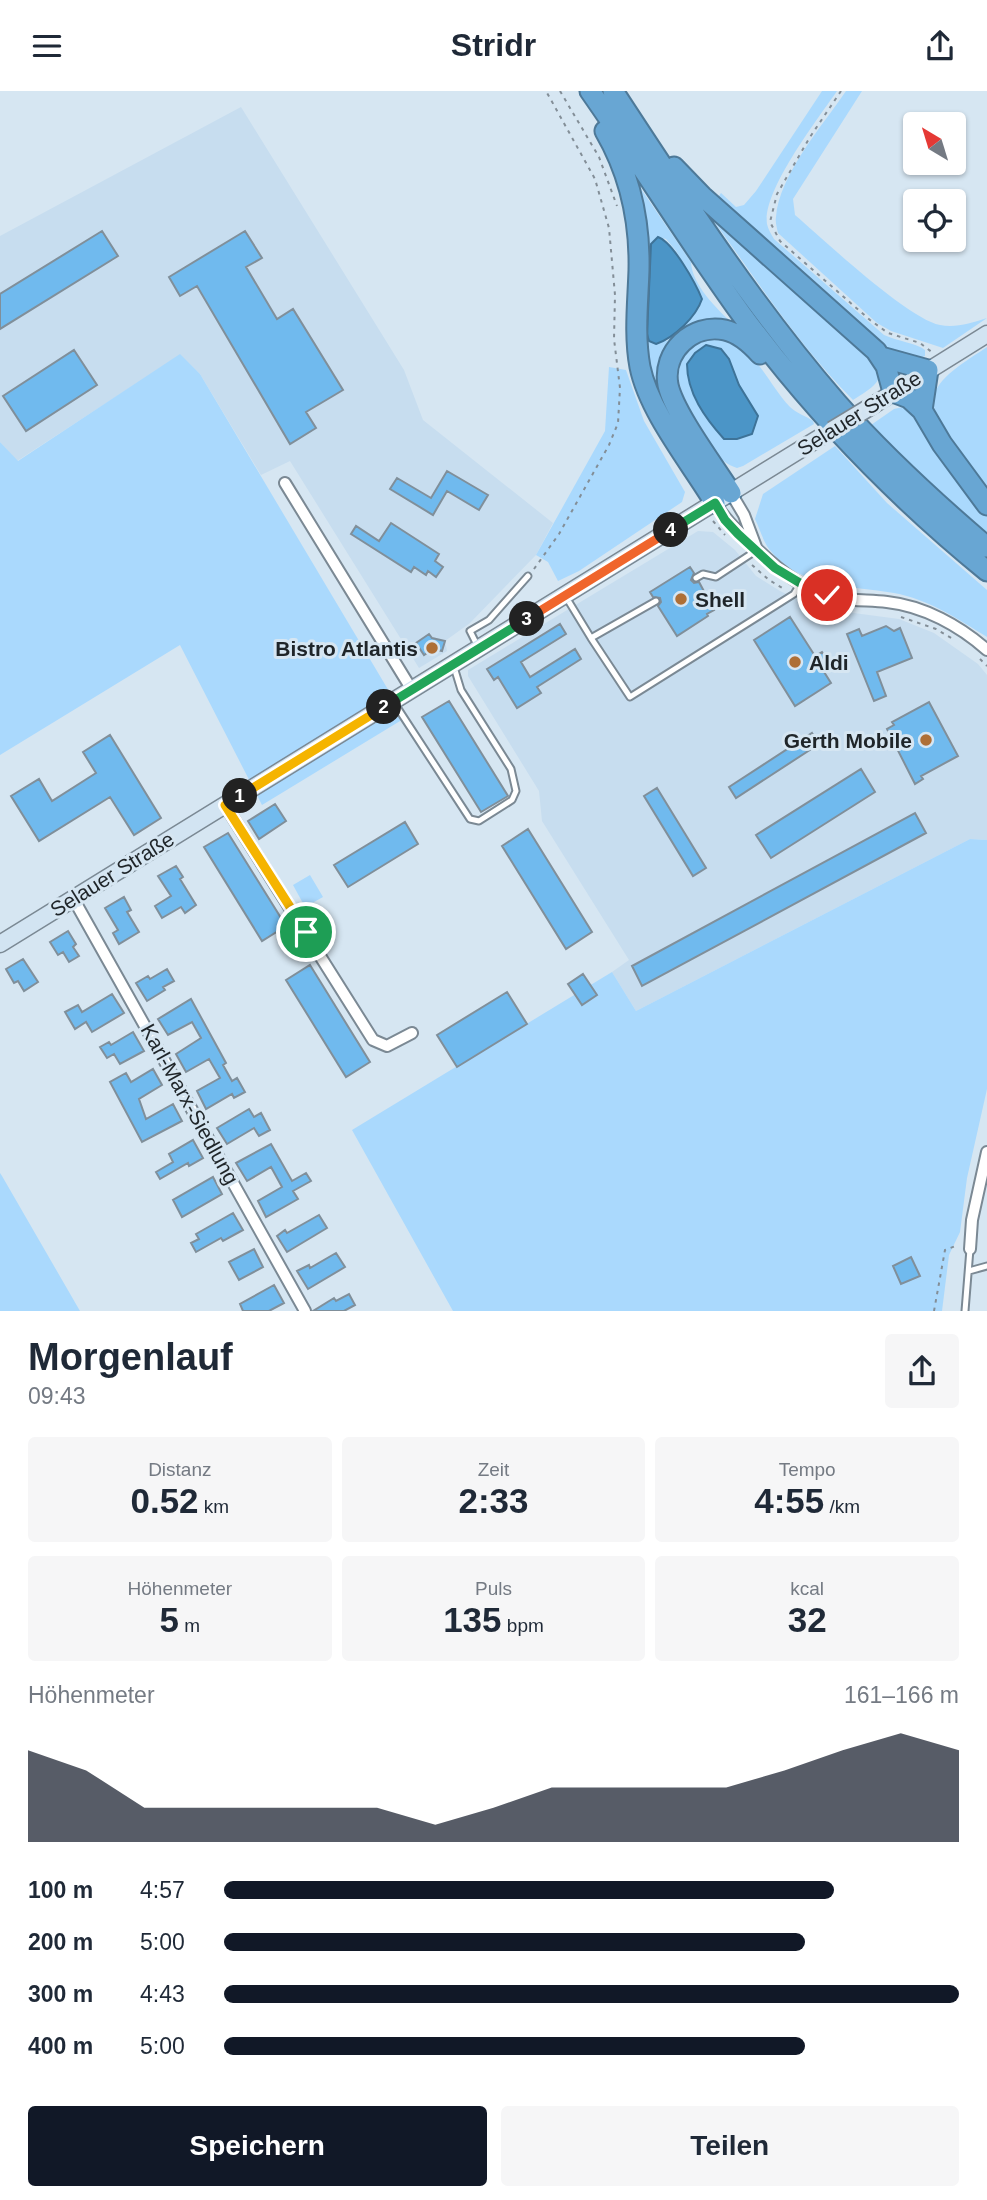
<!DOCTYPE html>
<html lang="de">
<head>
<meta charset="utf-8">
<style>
	:root { --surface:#fff; --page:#f6f6f7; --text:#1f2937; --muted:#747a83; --accent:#111827 }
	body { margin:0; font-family:Helvetica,sans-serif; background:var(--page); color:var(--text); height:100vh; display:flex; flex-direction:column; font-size:26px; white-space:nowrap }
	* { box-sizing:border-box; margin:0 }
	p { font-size:23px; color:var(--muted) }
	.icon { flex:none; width:38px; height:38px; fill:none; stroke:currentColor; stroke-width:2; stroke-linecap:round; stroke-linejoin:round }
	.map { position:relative; height:1220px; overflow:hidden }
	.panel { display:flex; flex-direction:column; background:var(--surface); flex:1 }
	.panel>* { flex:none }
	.needle { width:46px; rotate:322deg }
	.tools { position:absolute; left:903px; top:21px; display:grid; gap:14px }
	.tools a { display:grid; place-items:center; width:63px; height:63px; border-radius:7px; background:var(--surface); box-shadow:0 2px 5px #0004; font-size:35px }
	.pin { position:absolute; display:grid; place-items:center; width:60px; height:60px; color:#fff; margin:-30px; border:4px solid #fff; border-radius:50%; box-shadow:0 2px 7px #0007 }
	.km { position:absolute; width:35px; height:35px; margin:-18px; border-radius:50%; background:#222; color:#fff; font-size:19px; line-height:35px; text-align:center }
	.round { display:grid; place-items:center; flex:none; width:74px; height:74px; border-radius:7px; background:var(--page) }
	.headline { display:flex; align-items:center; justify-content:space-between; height:119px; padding:0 28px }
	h1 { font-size:38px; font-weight:600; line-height:52px }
	.figures { display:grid; grid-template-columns:repeat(3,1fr); gap:10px; height:119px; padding:7px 28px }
	.figures div { display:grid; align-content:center; border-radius:7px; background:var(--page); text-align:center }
	.figures b { font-size:35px; font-weight:600 }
	.figures small { font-size:19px; font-weight:400 }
	.figures p { font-size:19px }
	.chart { height:196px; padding:14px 28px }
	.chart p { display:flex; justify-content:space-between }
	.chart svg { width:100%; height:126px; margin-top:7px; fill:var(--accent); opacity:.7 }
	.button { display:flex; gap:14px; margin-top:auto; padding:14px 28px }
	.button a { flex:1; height:80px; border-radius:7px; background:var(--accent); color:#fff; font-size:28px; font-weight:600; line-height:80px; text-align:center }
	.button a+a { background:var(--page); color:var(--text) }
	ul { padding:0 28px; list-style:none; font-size:23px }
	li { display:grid; grid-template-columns:112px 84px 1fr; align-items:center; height:52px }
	li i { height:18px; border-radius:9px; background:var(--accent) }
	header { display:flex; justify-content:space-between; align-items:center; height:91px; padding:0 28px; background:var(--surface); font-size:32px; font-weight:600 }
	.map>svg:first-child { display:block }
</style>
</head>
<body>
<header><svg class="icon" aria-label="menu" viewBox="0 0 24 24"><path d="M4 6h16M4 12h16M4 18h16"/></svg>Stridr<svg class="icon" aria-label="share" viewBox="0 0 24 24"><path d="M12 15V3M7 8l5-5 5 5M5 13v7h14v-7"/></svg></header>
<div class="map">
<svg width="987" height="1220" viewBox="0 0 987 1220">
	<rect width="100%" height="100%" fill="#d6e6f2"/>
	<path fill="#c7ddef" d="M241,16L404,279L423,329L553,432L536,464L470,532L445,550L447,560L419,577L290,370L261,384L200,283L180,264L17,370L0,351V145Z
		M698,440L713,441L735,459L756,485L780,500L816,517L899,528L934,542L978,573L987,584V749L970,748L636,920L612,881L629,869L542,730L539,700L468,585V579Z"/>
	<path fill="#aad9fd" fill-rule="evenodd" d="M822,0H837C818,28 762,100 767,133C768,138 771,143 774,148L884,244C897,250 916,252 925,259V265L920,267L885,259L716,109L721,102L736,116L744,114L756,100Z
		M846,0H862L793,108L795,124C824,149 908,228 940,234C956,237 971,232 987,227L943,257L891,240L877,232L778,142C777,137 775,131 776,126C779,84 823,34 846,0Z
		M637,92L691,171C692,194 717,218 733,233L674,249L671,321C655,308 649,279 646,259C646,203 653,146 637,92ZM658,146L666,148L676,160L698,198L700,216L667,250L647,243L651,153Z
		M708,122L858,254C885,283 889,287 853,309C797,253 754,185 708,122Z
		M716,246C754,251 766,291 790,316C796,322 806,325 813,330L814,333L743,375L737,377C716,370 708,352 698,334C678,300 658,254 716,246ZM729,268L739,294L757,325L753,343L737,348H724L712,335L690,297Z
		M987,256V398C973,380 926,327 934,304C941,283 970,268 987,256Z
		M180,263L200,283L405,627L262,714L180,554L0,664V351L18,370Z
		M609,276L626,279L644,330L685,401L682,411L579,480L558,490L548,471L536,464L605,340Z
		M903,316L908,317L913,322L972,407L987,425V443L923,386L871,334L894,318Z
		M835,355L887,412L987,499V546C958,528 928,508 894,502C850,494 800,498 769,458C763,450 760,438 755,428L763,403Z
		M970,748L987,749V998L967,1087L960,1141L949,1164L942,1220H453L352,1039L612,881L636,920Z
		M310,784L323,806L305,816L293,794Z
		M0,1082L2,1085L80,1220H0Z"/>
	<path fill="#4b95c7" stroke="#3e7398" stroke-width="2" d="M658,146C673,151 696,193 702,208C696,226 674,247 656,253L649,250L647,243L651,153Z
		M706,254L721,258L729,268L739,294L758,325L752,343L737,348H724C705,327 687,302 687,273L695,262Z"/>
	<path fill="#70baee" stroke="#808f9a" stroke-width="2" d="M102,140L118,165L0,238V203Z
		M245,140L262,167L246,176L277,228L293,218L343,299L306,321L316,337L290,353L197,195L180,205L169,186Z
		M74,259L97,294L26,340L3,305Z
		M447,380L488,404L479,419L447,400L433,424L390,398L397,387L431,407Z
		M391,432L439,463L435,470L443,476L436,486L428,480L426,484L414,476L411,481L351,443L356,435L379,450Z
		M690,476L694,482L691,489L694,492L699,491L714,519L707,523L708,525L677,545L658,515L661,511L660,507L653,506L650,501Z
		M790,526L815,565L822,561L827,568L819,573L831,592L795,615L754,549Z
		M560,533L566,543L521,571L530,586L575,558L581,568L537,596L541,602L517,617L498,586L494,589L487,578Z
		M886,535L894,540L900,537L912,567L877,581L886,605L874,610L847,543L859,538L862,545Z
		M429,543L432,547L445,550L442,560L433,558L424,564L416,552Z
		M449,610L508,705L481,721L422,626Z
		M929,611L958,665L921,685L923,688L915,693L887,638L894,634L892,631Z
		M812,642L819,653L736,707L729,696Z
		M110,644L161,727L134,744L110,706L39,750L11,705L39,688L52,710L96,682L83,661Z
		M861,678L875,701L771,767L756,744Z
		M657,697L706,777L693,785L644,705Z
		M275,713L286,730L259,748L248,730Z
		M915,722L926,742L642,895L632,875Z
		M405,731L418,753L348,796L334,774Z
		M528,738L592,841L566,858L502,755Z
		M228,742L286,835L262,850L204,756Z
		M176,775L183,786L180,788L196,814L185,822L181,816L162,827L155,815L171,805L158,785Z
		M124,806L131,819L127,821L139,841L119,853L113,842L118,839L105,817Z
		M68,840L76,853L73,856L79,865L69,871L63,861L58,864L50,851Z
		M23,868L38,891L24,900L18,890L14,892L6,878Z
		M310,874L370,971L346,986L286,889Z
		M167,878L174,890L163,896L165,899L147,910L136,892L148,885L150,888Z
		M583,883L597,904L582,914L568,893Z
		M507,901L527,933L457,976L437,944Z
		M112,903L124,922L92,941L86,931L75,938L65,921L78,914L82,921Z
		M191,908L226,972L223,974L232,990L237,987L245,1001L234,1007L232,1003L206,1018L197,1000L220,987L209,968L186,981L176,963L201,947L192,931L168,944L158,928Z
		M133,941L144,960L120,973L114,963L107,967L100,956L109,951L111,954Z
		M153,978L162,994L139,1008L146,1028L173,1013L182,1030L142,1051L110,991L126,982L131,991Z
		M249,1018L254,1026L261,1022L270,1039L259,1045L254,1037L227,1053L217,1037Z
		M193,1049L203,1067L189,1075L188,1072L160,1088L156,1081L173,1071L169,1063Z
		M271,1053L292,1090L306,1082L311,1090L293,1100L298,1108L266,1126L258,1110L282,1096L271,1076L247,1090L236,1072Z
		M213,1086L222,1103L182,1126L173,1109Z
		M233,1122L243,1139L223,1150L221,1147L196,1161L191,1152L199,1148L196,1143Z
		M319,1124L327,1137L287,1161L277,1145L285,1139L287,1142Z
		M254,1158L263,1176L239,1189L229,1171Z
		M336,1162L345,1176L308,1198L297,1180L309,1174L310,1177Z
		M911,1166L920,1185L901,1193L893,1175Z
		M274,1194L284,1212L269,1220H243L240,1213Z
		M349,1203L355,1214L344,1220H313L334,1207L336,1210Z"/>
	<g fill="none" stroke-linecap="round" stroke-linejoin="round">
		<g stroke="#7b8994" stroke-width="9">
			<path id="lane" d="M696,487L703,483L716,486L757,459
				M566,506L591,547L656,510
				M591,547L630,606L794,503L800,493
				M478,556L470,540L489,529L528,485
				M395,613L470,728L479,730L512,709L516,700L511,678L461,599L454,576
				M969,1180L987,1175
				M965,1220L970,1158"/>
		</g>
		<g stroke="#7b8994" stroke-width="14">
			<path id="street" d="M285,392L412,599
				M731,402L744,424L756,456
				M715,412C728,433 741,442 758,459C781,481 806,501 839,507C855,510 871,509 887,511C924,515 960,535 987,559
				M225,714L373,949L387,955L412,942
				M73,807L305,1220
				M970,1158L972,1129L987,1061"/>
		</g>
		<g stroke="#7b8994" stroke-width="19">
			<path id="secondary" d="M875,313L987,243
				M0,853L832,339"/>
		</g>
		<g stroke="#4e7998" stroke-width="23">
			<path id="highway" d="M590,0C642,74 689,151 742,224C812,319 895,405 987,480
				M613,0C683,107 753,215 837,312C883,364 934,411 987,456
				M605,40C630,83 640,130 639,179C638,211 634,244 640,276C649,321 691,372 715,412
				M674,76L702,105L876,260L886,275L893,301L909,307L922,319L942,353L987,414
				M881,266L928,279L922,319
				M731,402C714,375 674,322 668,294C662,261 692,232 725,239C739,242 750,252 760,263"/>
		</g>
		<path stroke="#838e97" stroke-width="2" stroke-dasharray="3.5 5" stroke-linecap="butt" d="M560,0L599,66L617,115
			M841,0L810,46L777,103L770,131L780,150L870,229L888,242L920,252L933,262
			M713,430L725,444
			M752,474L769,489L784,498
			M534,478L559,443L609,354L618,332L620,297L614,248L615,204L609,137L595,88L546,0
			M901,526L936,538L953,548
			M980,568L987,575
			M934,1220L945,1159L958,1154"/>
		<use href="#lane" stroke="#fff" stroke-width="5"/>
		<use href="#street" stroke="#fff" stroke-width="10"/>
		<use href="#secondary" stroke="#d2e4f2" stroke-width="16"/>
		<use href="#highway" stroke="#68a6d3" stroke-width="19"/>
		<g stroke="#7b8994" stroke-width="19" stroke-linecap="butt">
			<path id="secondary-bridge" d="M832,339L875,313"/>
		</g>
		<use href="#secondary-bridge" stroke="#d2e4f2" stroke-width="16"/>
	</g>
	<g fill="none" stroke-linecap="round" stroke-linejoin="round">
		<g stroke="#fff" stroke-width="14">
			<path id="split-1" d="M240,705L225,714L306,841"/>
		</g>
		<g stroke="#fff" stroke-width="14">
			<path id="split-2" d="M240,705L384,616"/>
		</g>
		<g stroke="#fff" stroke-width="14">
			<path id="split-3" d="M384,616L527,528"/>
		</g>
		<g stroke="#fff" stroke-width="14">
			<path id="split-4" d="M527,528L671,439"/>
		</g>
		<g stroke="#fff" stroke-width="14">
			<path id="split-5" d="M671,439L715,412L725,429L738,443L775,477L800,492L827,504"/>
		</g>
		<use href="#split-1" stroke="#f5b400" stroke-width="9"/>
		<use href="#split-2" stroke="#f5b400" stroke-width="9"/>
		<use href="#split-3" stroke="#22a559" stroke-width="9"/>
		<use href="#split-4" stroke="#f0652b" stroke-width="9"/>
		<use href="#split-5" stroke="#22a559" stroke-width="9"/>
	</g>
	<g fill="#ae6f36" stroke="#d6e6f2" stroke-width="2.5">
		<circle cx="681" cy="508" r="7"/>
		<circle cx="432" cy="557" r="7"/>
		<circle cx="795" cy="571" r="7"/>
		<circle cx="926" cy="649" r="7"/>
	</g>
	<g text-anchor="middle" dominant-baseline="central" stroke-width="6" stroke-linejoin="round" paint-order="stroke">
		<g font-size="21" fill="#1f2529" stroke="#d6e6f2">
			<text transform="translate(859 322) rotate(-32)">Selauer Straße</text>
			<text transform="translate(112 783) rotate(-32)">Selauer Straße</text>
			<text transform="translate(190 1013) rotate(61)">Karl-Marx-Siedlung</text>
		</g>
		<g font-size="21" font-weight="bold" fill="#1f2529" stroke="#d6e6f2" text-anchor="start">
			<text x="695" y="508">Shell</text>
			<text x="418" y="557" text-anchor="end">Bistro Atlantis</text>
			<text x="809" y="571">Aldi</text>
			<text x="912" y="649" text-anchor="end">Gerth Mobile</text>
		</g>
	</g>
</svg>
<div class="tools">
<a><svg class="needle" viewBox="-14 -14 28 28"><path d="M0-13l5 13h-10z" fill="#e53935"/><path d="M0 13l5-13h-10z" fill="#747a83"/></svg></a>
<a><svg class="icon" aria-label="locate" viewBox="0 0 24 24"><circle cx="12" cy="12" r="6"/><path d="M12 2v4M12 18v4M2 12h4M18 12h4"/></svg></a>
</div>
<div class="pin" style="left:306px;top:841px;background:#1e9e55"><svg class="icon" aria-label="arrive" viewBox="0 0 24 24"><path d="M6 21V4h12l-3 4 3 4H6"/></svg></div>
<div class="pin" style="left:827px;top:504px;background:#d93025"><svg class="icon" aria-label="check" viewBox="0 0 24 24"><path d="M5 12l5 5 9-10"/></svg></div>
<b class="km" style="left:240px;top:705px">1</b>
<b class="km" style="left:384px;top:616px">2</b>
<b class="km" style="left:527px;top:528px">3</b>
<b class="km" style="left:671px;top:439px">4</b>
</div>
<section class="panel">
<div class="headline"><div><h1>Morgenlauf</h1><p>09:43</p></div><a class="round"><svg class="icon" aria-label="share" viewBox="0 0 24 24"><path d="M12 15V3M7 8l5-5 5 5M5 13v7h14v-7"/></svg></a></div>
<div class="figures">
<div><p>Distanz</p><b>0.52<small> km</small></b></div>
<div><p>Zeit</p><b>2:33</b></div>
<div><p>Tempo</p><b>4:55<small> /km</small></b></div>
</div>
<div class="figures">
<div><p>Höhenmeter</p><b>5<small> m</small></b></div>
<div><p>Puls</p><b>135<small> bpm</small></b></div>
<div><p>kcal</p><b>32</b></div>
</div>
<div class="chart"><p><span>Höhenmeter</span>161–166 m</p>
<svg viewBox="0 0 160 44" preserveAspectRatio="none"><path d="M0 44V12L10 19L20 32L30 32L40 32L50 32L60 32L70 38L80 32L90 25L100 25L110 25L120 25L130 19L140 12L150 6L160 12V44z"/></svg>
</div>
<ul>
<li><b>100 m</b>4:57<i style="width:83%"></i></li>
<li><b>200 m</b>5:00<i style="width:79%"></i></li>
<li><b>300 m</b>4:43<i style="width:100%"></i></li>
<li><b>400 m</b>5:00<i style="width:79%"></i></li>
</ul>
<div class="button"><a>Speichern</a><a>Teilen</a></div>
</section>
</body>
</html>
